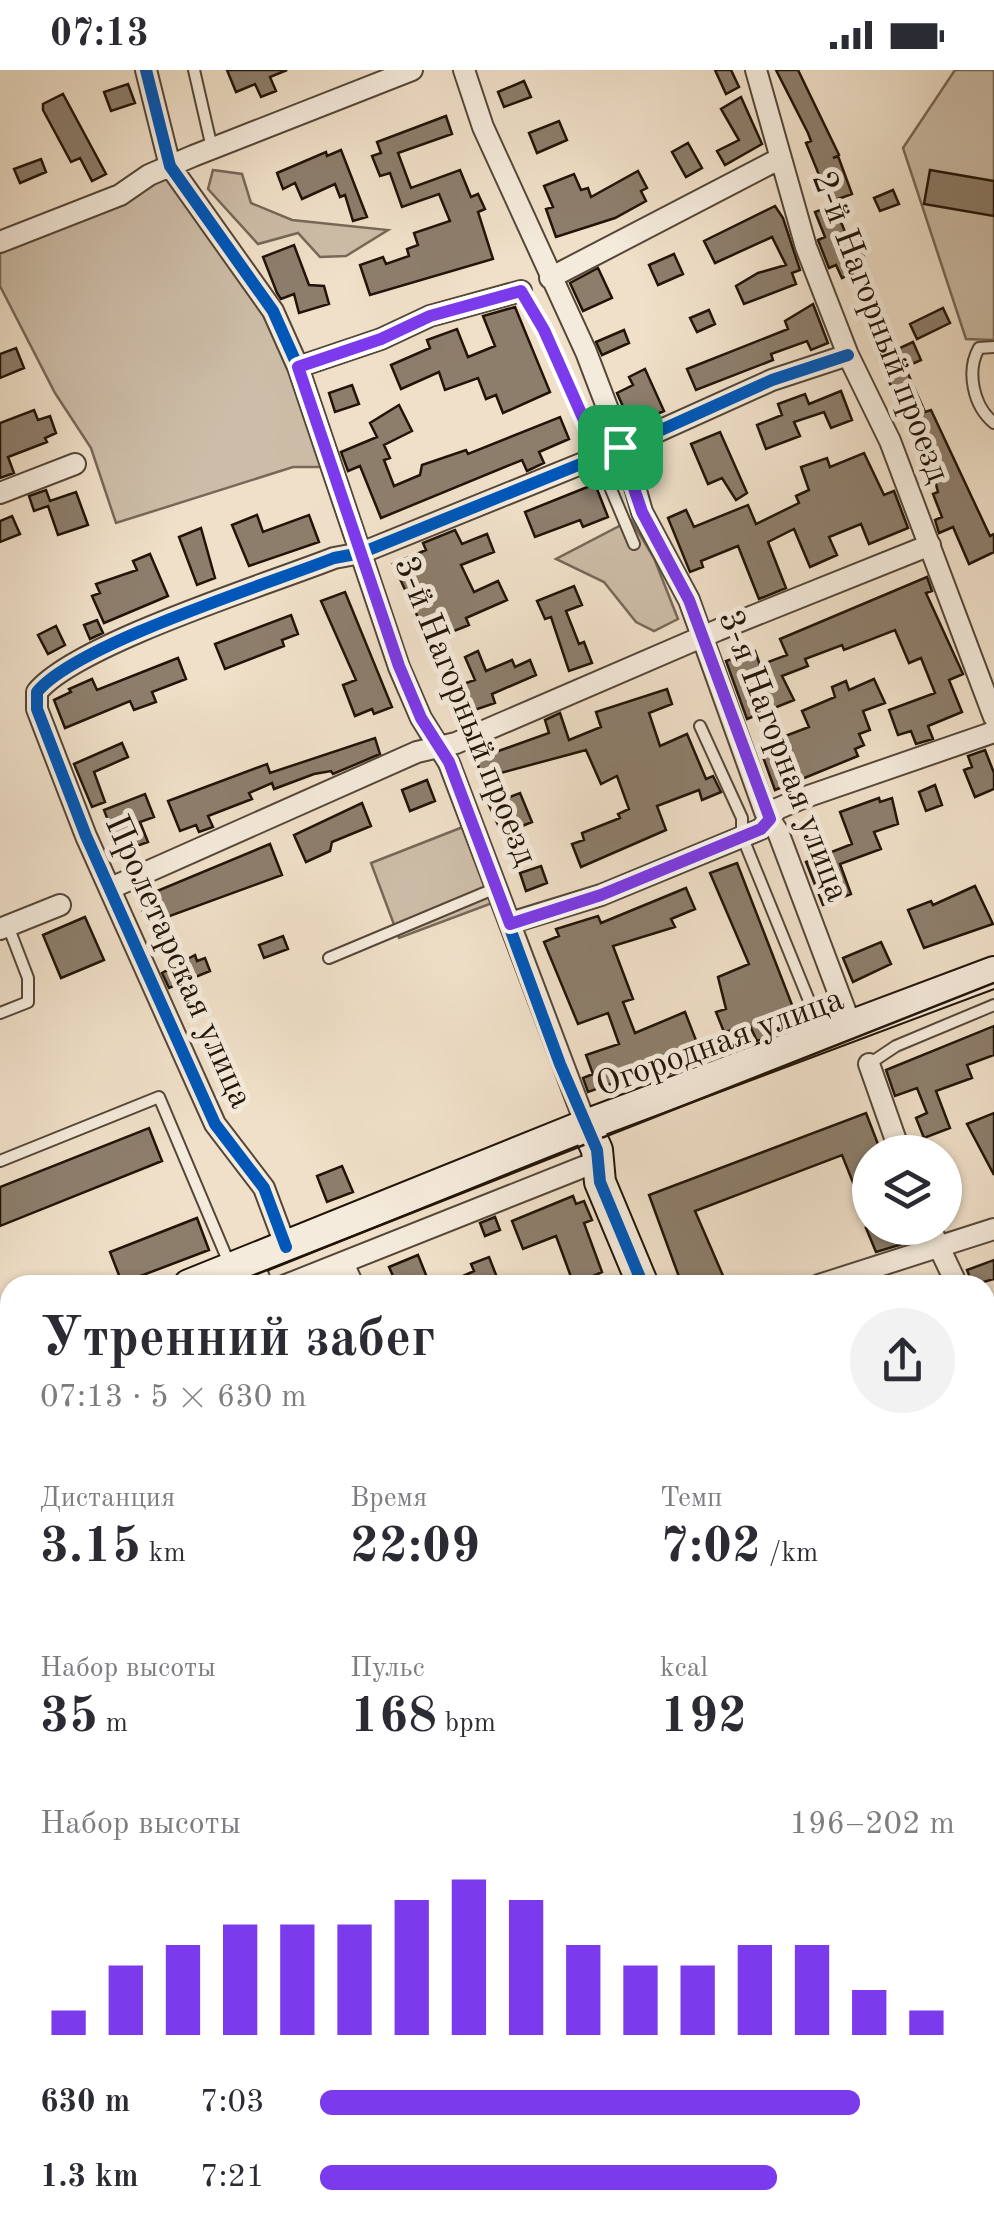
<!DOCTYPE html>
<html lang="ru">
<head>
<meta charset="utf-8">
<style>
	:root { --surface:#fff; --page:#f2f2f3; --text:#2b2b33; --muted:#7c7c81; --accent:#7c3aed }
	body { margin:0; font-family:"Old Standard TT",serif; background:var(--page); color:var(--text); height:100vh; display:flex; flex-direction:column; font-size:38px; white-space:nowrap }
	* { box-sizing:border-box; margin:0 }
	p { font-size:32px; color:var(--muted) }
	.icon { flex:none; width:55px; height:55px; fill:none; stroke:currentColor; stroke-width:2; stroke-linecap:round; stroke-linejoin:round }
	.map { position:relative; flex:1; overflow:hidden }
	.sheet { position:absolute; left:0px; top:1205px; width:995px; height:960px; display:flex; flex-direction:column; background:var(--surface); border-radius:30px 30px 0 0; box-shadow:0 2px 8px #0004 }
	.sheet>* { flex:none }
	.tools { position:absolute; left:852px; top:1065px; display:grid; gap:20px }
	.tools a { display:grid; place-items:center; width:110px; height:110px; border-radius:50%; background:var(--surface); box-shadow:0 2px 8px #0004; font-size:50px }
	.pin { position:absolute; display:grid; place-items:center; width:85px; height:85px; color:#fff; margin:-42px; border-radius:20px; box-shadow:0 5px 15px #0006 }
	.round { display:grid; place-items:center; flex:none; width:105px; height:105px; border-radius:52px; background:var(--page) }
	.head { display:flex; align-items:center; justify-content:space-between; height:170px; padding:0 40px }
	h1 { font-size:55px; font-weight:700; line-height:75px }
	.metrics { display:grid; grid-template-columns:repeat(3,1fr); gap:15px; height:170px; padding:10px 40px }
	.metrics div { display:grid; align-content:center }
	.metrics b { font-size:50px; font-weight:700 }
	.metrics small { font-size:28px; font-weight:400 }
	.metrics p { font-size:28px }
	.chart { height:280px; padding:20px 40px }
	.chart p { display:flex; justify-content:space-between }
	.chart svg { width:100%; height:180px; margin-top:10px; stroke:var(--accent); stroke-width:6 }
	ul { padding:0 40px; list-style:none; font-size:32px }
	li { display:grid; grid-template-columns:160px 120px 1fr; align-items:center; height:75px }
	li i { height:25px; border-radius:12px; background:var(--accent) }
	.status { display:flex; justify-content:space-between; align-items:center; height:70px; padding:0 50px; background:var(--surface); direction:ltr }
	.status svg { height:28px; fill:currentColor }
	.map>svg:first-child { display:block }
</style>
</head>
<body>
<div class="status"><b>07:13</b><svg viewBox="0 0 49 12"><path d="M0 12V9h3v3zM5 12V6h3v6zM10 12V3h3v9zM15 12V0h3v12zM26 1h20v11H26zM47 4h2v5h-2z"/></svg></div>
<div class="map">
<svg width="994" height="2165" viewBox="0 0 994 2165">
	<rect width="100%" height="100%" fill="#f0e0c9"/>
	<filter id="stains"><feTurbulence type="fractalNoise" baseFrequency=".002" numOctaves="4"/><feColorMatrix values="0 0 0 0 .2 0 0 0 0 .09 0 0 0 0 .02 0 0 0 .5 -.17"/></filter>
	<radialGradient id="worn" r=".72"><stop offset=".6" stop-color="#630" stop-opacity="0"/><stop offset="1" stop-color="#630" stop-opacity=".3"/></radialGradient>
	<path fill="#cdbda8" stroke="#776858" stroke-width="2.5" d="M955,0H994V270L966,269L903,78Z
		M213,100L242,104L251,133L292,150L388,160L346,186L320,187L298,163L258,174L208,119Z
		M163,106L175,110L268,244L323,397H293L116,453L91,378L55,323L0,216V177Z
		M631,450L654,488L678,549L654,561L636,552L604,512L556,489Z
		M468,755L495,832L399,868L371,793Z"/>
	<path fill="#8d7e6c" stroke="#211407" stroke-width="2.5" d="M227,0H287L270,7L276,21L261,27L255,14L236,22Z
		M715,0H731L739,17L726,24Z
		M776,0H798L839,85L833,88L838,86L852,124L830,132L806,73L811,71L808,63Z
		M524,11L531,27L504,37L498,22Z
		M128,14L135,33L111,41L104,22Z
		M63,24L106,104L92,111L80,88L71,92L43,40V34Z
		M741,27L762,74L725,95L717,81L739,70L721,39Z
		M446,46L452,64L398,83L411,118L460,100L471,127L478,124L485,139L478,142L493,189L370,225L360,195L383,187L386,194L409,186L407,179L418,175L414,163L450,151L439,124L402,137L390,103L380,106L372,86L381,83L377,72Z
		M559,51L567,70L537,83L529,63Z
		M688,73L702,98L686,107L672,82Z
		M341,80L367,147L353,151L345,125L340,127L335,114L302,129L295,113L283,119L277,103L326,82L327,86Z
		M41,89L46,102L20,113L14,99Z
		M930,100L994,111V146L924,134Z
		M638,101L647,118L641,121L646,131L615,148L556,167L546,139L553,137L544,116L574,104L581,120L588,118L591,127Z
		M893,120L899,134L880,141L874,128Z
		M834,135L850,174L856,171L864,187L854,191L858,200L842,208L836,195L829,198L818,170L825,167L815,142Z
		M775,136L783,148L800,200L792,203L796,214L744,234L736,216L758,203L786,195L772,167L715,193L704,171Z
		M294,175L309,215L324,216L329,234L299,243L294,224L281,229L277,223L263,187Z
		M674,184L683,204L658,215L649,195Z
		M598,198L612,228L583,241L570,213Z
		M813,234L828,273L811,280L807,271L771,284L773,290L696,320L687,299L788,259L785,251Z
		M515,237L550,322L503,343L496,325L486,329L478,308L445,320L439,302L401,319L391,295L430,278L427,270L457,259L468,287L495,276L483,246Z
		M943,238L950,253L917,269L910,254Z
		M709,240L715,254L697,262L690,248Z
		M624,260L629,273L602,285L596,272Z
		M913,272L921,290L905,297L925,342L931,340L990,466L994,464V482L969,494L953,457L939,463L935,450L942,447L933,424L938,422L934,407L878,288Z
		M16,278L24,298L0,308V284Z
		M645,299L664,341L641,351L638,344L628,348L617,323L633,315L629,307Z
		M352,315L359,334L335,342L329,323Z
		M841,321L852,350L831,358L824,342L794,352L800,366L766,379L757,355L782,345L778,334L805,324L809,334Z
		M399,335L412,361L384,375L390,388L384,390L394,416L420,405L422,395L466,380L468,384L560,347L569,369L539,382L544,393L527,401L522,390L381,448L360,396L348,401L341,382L377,367L370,353Z
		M34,340L38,350L50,346L56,363L45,368L47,372L8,387L14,403L0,408V353Z
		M720,362L747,423L736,430L722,408L708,414L691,374Z
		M864,383L884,425L894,421L908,458L869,474L861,454L829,467L837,485L810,497L794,459L768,472L786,518L759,529L738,476L701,491L703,497L690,502L668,448L686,440L694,457L748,435L756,454L799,433L796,426L809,420L801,397L827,388L830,397Z
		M595,414L608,447L583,457L580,450L535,467L525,442Z
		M46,420L50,431L76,422L88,455L58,465L48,436L34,441L29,426Z
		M257,445L263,462L309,445L319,472L249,496L232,455Z
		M12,446L20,464L0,472V451Z
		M201,458L215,508L197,515L179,467Z
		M455,460L462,474L487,464L494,482L461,495L474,522L498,511L507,530L466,548L469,555L429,571L393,494L426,480L423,473Z
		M150,484L168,526L104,553L92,526L100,523L96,514L137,500L133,491Z
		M927,507L932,521L926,523L963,604L949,610L962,642L928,656L933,669L916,674L911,661L898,665L889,640L935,623L921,588L909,593L895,560L844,580L842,575L805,589L808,596L782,606L794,630L747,649L726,591L755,581L760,595L787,585L780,569Z
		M574,516L582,535L566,541L579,574L584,572L592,593L569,601L551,547L545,549L537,531Z
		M345,522L392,637L374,644L372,639L355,646L343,615L356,610L321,531Z
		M291,545L298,564L282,570L284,576L225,599L215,574Z
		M97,550L103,563L90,569L84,555Z
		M56,556L65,575L48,584L38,565Z
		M478,581L486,601L512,590L515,597L530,590L536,605L492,624L495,633L457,646L450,628L460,625L457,616L475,610L465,587Z
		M178,588L186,609L152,622L156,632L134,640L130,631L65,658L54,630L71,622L69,619L92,609L97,620Z
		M874,609L885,633L863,641L870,660L859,664L864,675L855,679L858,686L775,720L759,676L809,657L802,641L835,627L832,617L846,611L849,620Z
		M667,619L672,634L649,643L660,676L687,664L706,709L713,706L721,722L702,730L699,720L657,736L666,760L581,797L572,774L584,770L582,763L620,748L618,744L629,739L617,706L601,714L586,680L482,708L476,689L549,663L545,650L560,643L569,670L601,657L596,642Z
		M375,668L380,684L333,704L331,701L314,704L274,719L272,713L249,723L252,729L208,746L213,757L199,762L196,755L180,761L168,731L267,694L270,703Z
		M122,673L128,687L94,702L105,732L92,737L74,694Z
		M985,680L994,703V719L975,727L964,700L972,697L968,686Z
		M427,710L435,731L410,741L402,720Z
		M935,715L942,735L926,741L919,722Z
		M520,723L532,752L510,761L507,752L498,755L489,735Z
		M145,724L154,747L140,752L148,772L120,782L104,740Z
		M879,728L880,732L892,728L898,754L874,762L881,779L840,794L851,824L823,835L806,792L852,774L840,742Z
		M362,733L371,756L332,772L330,781L306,792L294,765Z
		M270,774L282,805L148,854L138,829Z
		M737,793L794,940L764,950L771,966L757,971L750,956L724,962L716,942L726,939L718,907L749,894L710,803Z
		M541,796L547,813L526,821L520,803Z
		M975,816L993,854L924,878L908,840L931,831L933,835Z
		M686,818L695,839L671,849L675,857L613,876L633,929L623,932L635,963L685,942L704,991L660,1007L656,998L588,1022L583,1008L593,1004L586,985L619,974L608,943L578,954L544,872L559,866L556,859L598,846L601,853Z
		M85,847L104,890L61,908L43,865Z
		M283,866L288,879L264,888L259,875Z
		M881,872L891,894L853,912L843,888Z
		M195,885L197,891L205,888L210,901L169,918L162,903Z
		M994,956V985L967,995L972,1008L936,1021L950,1058L924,1068L916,1048L927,1043L917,1018L895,1026L886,1000Z
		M866,1043L881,1082H870V1155L842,1085L695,1141L727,1215H682L649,1125Z
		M994,1043V1105L967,1054Z
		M149,1058L162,1091L0,1156V1117Z
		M342,1096L353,1122L327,1132L317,1106Z
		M573,1126L576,1134L584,1131L592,1150L584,1153L602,1202L574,1215L556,1166L523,1179L512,1151Z
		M495,1147L500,1160L485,1166L480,1153Z
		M197,1148L209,1180L122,1213L110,1182Z
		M866,1158H911L916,1170L876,1182Z
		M418,1185L430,1215H397L389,1197Z
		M489,1187L500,1215H443L474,1201L471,1194Z
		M994,1190V1209L973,1215L967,1200Z"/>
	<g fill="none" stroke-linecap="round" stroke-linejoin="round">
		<g stroke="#554738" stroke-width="14">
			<path id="lane" d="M194,0L212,78
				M521,221L544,260L634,474
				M994,277L979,278C966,301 973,336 994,353
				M700,656L742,748V766L823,965
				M329,888L496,818
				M0,943L28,932V908L8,856
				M869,994L896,976L994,935
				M0,1091L159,1027L229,1193
				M257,1189L267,1215
				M985,1591L992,1612
				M985,1726L994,1723
				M985,1813L994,1810
				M0,2102L10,2098"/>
		</g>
		<g stroke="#554738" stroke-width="24">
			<path id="street" d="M146,0L170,96L273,241L298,297L399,597L421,648L449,693L586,1055
				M464,0L483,57L586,282L628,392L642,442L689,530L765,742L778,762L851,956
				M756,0L806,177L848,285L890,371L994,647
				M0,172L120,125L149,105L193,86L412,0
				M550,208L779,89
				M298,297L381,269L430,246L521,221
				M0,423L75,394
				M111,818L417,682L456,673L718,560L930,475
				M510,853L601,825L761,759L777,739L800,729L994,662
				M0,859L60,835
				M869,994L900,1082
				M930,1158L957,1215
				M286,1177L264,1118L215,1054L86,766L37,639V622C76,574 268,514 334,488L361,483L630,374L772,310L848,285
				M343,1193L353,1215
				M286,1215L583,1097L599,1095
				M819,1215L994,1159
				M985,1294L994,1320
				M0,1327L10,1323
				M0,1537L10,1534
				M0,1569L10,1595
				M985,1615L994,1611
				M0,1779L10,1774
				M0,1999L10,1996
				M232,2155L236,2165"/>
		</g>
		<g stroke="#211407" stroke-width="34">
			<path id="secondary" d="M586,1055L597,1080L600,1112L643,1215
				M189,1215L586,1055L994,902
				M0,1292L10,1288"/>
		</g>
		<g stroke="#211407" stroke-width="36">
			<path id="primary" d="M985,2019L994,2016
				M599,2165L625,2155"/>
		</g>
		<path stroke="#211407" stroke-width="4" stroke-dasharray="2.5 5" stroke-linecap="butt" d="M654,2165L681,2155
			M719,2165L755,2155"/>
		<use href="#lane" stroke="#f5ebdc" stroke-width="10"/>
		<use href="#street" stroke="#f5ebdc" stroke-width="20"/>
		<use href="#secondary" stroke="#f5ebdc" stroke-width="30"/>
		<use href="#primary" stroke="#f0e0c9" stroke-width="32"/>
		<path stroke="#211407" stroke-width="2.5" d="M229,1215L994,913
			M0,1306L10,1302"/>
		<path stroke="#211407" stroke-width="5" stroke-dasharray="18 18" stroke-linecap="butt" d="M985,2109L994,2107
			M985,2128L994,2126
			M752,2165L793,2155
			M835,2165L876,2155"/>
		<g stroke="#f5ebdc" stroke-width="19">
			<path id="cycleway" d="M146,0L170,96L273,241L298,297L399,597L421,648L449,693L560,994L597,1080L600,1112L643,1215
				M286,1177L264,1118L215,1054L86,766L37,639V622C76,574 268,514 334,488L361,483L630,374L772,310L848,285"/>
		</g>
		<use href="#cycleway" stroke="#0057b8" stroke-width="12"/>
	</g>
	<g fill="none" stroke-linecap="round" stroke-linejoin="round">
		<g stroke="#fff" stroke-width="20">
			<path id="route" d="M521,221L544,260L599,384L620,377L642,442L689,530L770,749L761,759L601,825L510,854L449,692L421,648L399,596L298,297L381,269L430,246Z"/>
		</g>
		<use href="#route" stroke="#7c3aed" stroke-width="12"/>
	</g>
	<g text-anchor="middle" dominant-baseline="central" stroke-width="10" stroke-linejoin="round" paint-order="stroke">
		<g font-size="35" fill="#211407" stroke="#f5ebdc">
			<text transform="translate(880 257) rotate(69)">2-й Нагорный проезд</text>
			<text transform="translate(465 641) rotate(68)">3-й Нагорный проезд</text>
			<text transform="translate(783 686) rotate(69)">3-я Нагорная улица</text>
			<text transform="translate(178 892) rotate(66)">Пролетарская улица</text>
			<text transform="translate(720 973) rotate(-20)">Огородная улица</text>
		</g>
	</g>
	<rect width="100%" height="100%" filter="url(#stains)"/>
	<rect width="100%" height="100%" fill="url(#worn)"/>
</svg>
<div class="tools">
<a><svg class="icon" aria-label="layers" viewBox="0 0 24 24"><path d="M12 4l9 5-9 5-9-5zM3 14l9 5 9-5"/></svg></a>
</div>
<div class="pin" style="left:620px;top:377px;background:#1e9e55"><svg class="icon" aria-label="arrive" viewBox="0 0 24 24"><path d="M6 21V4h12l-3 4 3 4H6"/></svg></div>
<section class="sheet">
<div class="head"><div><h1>Утренний забег</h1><p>07:13 · 5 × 630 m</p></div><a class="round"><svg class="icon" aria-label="share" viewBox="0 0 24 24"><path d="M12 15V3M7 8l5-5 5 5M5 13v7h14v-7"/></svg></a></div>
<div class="metrics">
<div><p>Дистанция</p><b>3.15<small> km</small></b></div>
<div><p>Время</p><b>22:09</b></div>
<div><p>Темп</p><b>7:02<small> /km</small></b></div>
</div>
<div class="metrics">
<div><p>Набор высоты</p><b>35<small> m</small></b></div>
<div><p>Пульс</p><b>168<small> bpm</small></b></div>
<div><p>kcal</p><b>192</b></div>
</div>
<div class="chart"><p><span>Набор высоты</span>196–202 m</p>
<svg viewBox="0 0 160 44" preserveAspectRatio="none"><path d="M5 44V38M15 44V27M25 44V22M35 44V17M45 44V17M55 44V17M65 44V11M75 44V6M85 44V11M95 44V22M105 44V27M115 44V27M125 44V22M135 44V22M145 44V33M155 44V38"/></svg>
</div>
<ul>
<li><b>630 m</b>7:03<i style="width:85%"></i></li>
<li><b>1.3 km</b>7:21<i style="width:72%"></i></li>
</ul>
</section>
</div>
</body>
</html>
